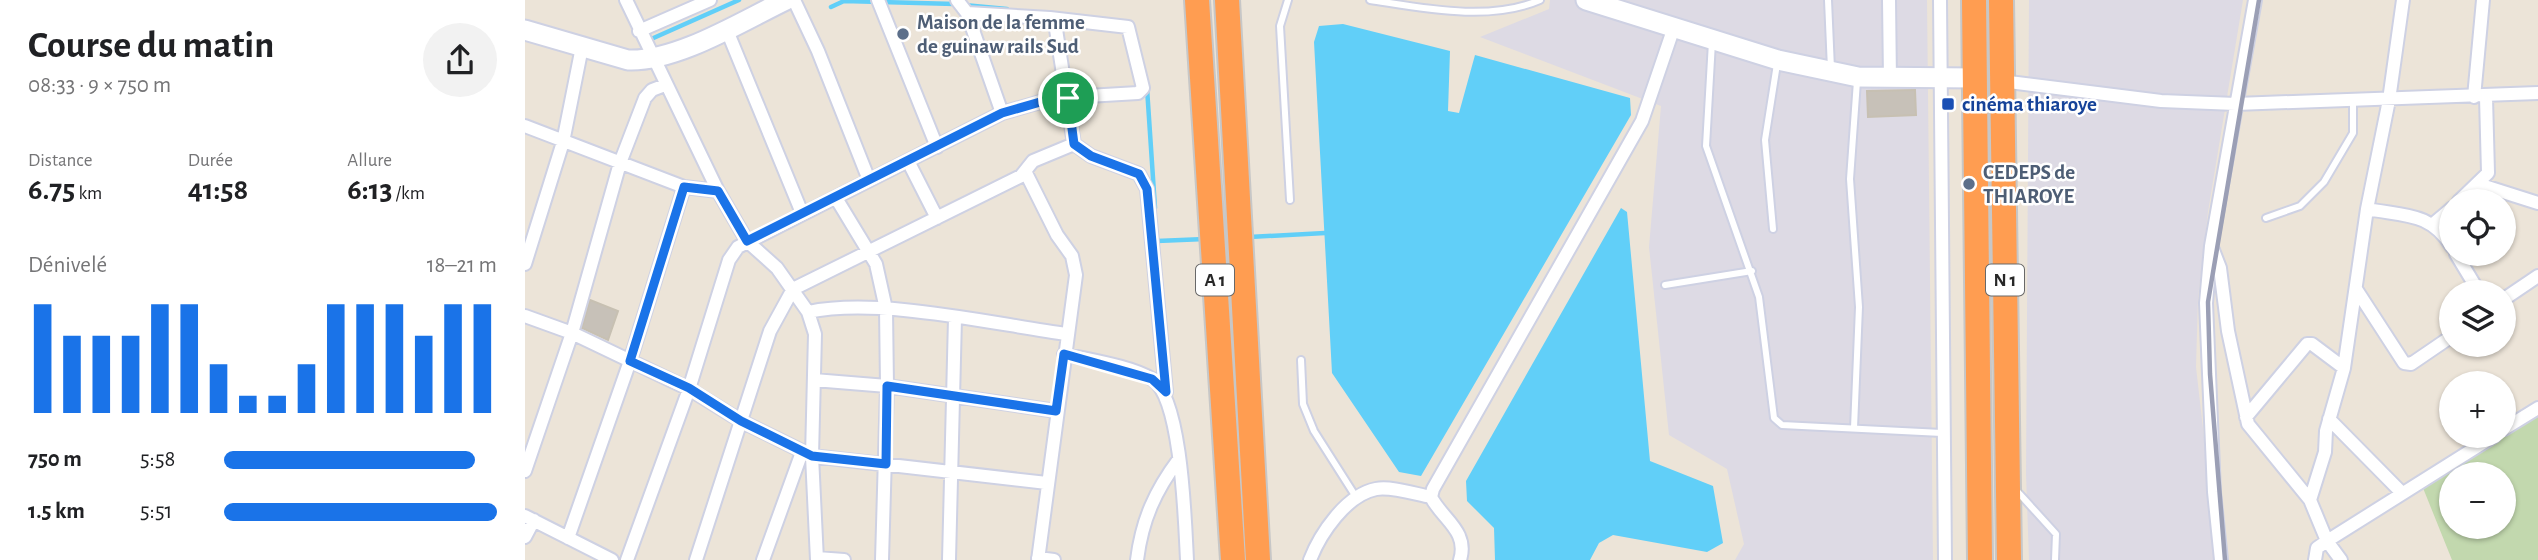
<!DOCTYPE html>
<html lang="fr">
<head>
<meta charset="utf-8">
<style>
	:root { --surface:#fff; --page:#f2f2f2; --text:#202124; --muted:#757577; --accent:#1a73e8 }
	body { margin:0; font-family:"Alegreya Sans",sans-serif; background:var(--page); color:var(--text); height:100vh; display:flex; flex-direction:column; font-size:26px; white-space:nowrap }
	* { box-sizing:border-box; margin:0 }
	p { font-size:23px; color:var(--muted) }
	.icon { flex:none; width:38px; height:38px; fill:none; stroke:currentColor; stroke-width:2; stroke-linecap:round; stroke-linejoin:round }
	.map { position:relative; flex:1; overflow:hidden }
	.details { display:flex; flex-direction:column; background:var(--surface); width:525px }
	.details>* { flex:none }
	.controls { position:absolute; left:1914px; top:189px; display:grid; gap:14px }
	.controls a { display:grid; place-items:center; width:77px; height:77px; border-radius:50%; background:var(--surface); box-shadow:0 2px 5px #0004; font-size:35px }
	.pin { position:absolute; display:grid; place-items:center; width:60px; height:60px; color:#fff; margin:-30px; border:4px solid #fff; border-radius:50%; box-shadow:0 2px 7px #0007 }
	.round { display:grid; place-items:center; flex:none; width:74px; height:74px; border-radius:37px; background:var(--page) }
	.head { display:flex; align-items:center; justify-content:space-between; height:119px; padding:0 28px }
	h1 { font-size:38px; font-weight:700; line-height:52px }
	.figures { display:grid; grid-template-columns:repeat(3,1fr); gap:10px; height:119px; padding:7px 28px }
	.figures div { display:grid; align-content:center }
	.figures b { font-size:30px; font-weight:700 }
	.figures small { font-size:19px; font-weight:400 }
	.figures p { font-size:19px }
	.chart { height:196px; padding:14px 28px }
	.chart p { display:flex; justify-content:space-between }
	.chart svg { width:100%; height:126px; margin-top:7px; stroke:var(--accent); stroke-width:6 }
	ul { padding:0 28px; list-style:none; font-size:23px }
	li { display:grid; grid-template-columns:112px 84px 1fr; align-items:center; height:52px }
	li i { height:18px; border-radius:9px; background:var(--accent) }
	main { display:flex; flex:1; min-height:0 }
	.map>svg:first-child { display:block }
</style>
</head>
<body>
<main>
<section class="details">
<div class="head"><div><h1>Course du matin</h1><p>08:33 · 9 × 750 m</p></div><a class="round"><svg class="icon" aria-label="share" viewBox="0 0 24 24"><path d="M12 15V3M7 8l5-5 5 5M5 13v7h14v-7"/></svg></a></div>
<div class="figures">
<div><p>Distance</p><b>6.75<small> km</small></b></div>
<div><p>Durée</p><b>41:58</b></div>
<div><p>Allure</p><b>6:13<small> /km</small></b></div>
</div>
<div class="chart"><p><span>Dénivelé</span>18–21 m</p>
<svg viewBox="0 0 160 44" preserveAspectRatio="none"><path d="M5 44V6M15 44V17M25 44V17M35 44V17M45 44V6M55 44V6M65 44V27M75 44V38M85 44V38M95 44V27M105 44V6M115 44V6M125 44V6M135 44V17M145 44V6M155 44V6"/></svg>
</div>
<ul>
<li><b>750 m</b>5:58<i style="width:92%"></i></li>
<li><b>1.5 km</b>5:51<i style="width:100%"></i></li>
</ul>
</section>
<div class="map">
<svg width="2013" height="560" viewBox="0 0 2013 560">
	<rect width="100%" height="100%" fill="#ece4d8"/>
	<path fill="#dddae4" d="M1025,0H1402L1408,560H1210L1219,544L1202,469L1144,435L1124,247L1136,106L955,37L1024,9Z
		M1504,0H1718L1683,212L1673,298L1671,367L1693,560H1504L1501,474Z"/>
	<path fill="#c2d8ae" fill-rule="evenodd" d="M2013,413V560H1927L1896,483ZM1927,474H1979V527H1927Z"/>
	<path fill="#61cff8" d="M818,24L925,51L923,111L934,113L950,55L1105,98L1106,115L896,476L874,472L807,373L789,42L794,26Z
		M1096,208L1102,212L1125,461L1188,486L1198,543L1182,552L1088,535L1074,543L1065,560H970L969,528L942,501L941,481Z"/>
	<g fill="none" stroke-linecap="round" stroke-linejoin="round">
		<path stroke="#61cff8" stroke-width="4.5" d="M439,5L482,9
			M306,7L319,1L430,4
			M124,40L214,0
			M622,88L630,208
			M724,237L800,233
			M632,238V241L680,239"/>
	</g>
	<path fill="#c7c1b8" stroke="#c7c0b2" stroke-width="2" d="M1390,90L1391,115L1343,117L1342,91Z
		M65,300L93,311L83,340L57,328Z"/>
	<g fill="none" stroke-linecap="round" stroke-linejoin="round">
		<g stroke="#ced1e3" stroke-width="10">
			<path id="lane" d="M763,0L755,26L765,200
				M845,0C898,8 965,22 1015,0
				M1303,0L1306,69
				M1187,42L1181,146L1234,297L1249,418L1257,425L1417,433
				M1741,218L1775,206L1799,182L1828,133V101
				M1248,229L1240,140L1252,64
				M1140,285L1227,271
				M776,360L778,404L789,431L831,497
				M1329,428L1334,307L1325,179L1332,81
				M1491,490L1531,534L1530,560"/>
		</g>
		<g stroke="#ced1e3" stroke-width="16">
			<path id="street" d="M101,0L193,191L222,241L252,268L283,312L290,334L287,456L292,560
				M269,0L293,51L344,180
				M353,0L412,147
				M432,0L442,13L477,113
				M1364,0L1365,80
				M1415,0L1420,560
				M442,13L525,18L530,23L549,144L566,156L614,174L622,189L641,392
				M201,28L277,213
				M114,31L185,0
				M1476,81L1636,101L1711,104L2013,93
				M1949,97L1958,0
				M0,126L159,187L193,191
				M383,161L412,218
				M501,173L532,235L547,256L551,275L513,560
				M1953,184L2013,203
				M311,198L351,264L361,309L362,386L357,560
				M1934,201L1963,173L1961,97
				M1842,209C1879,216 1906,212 1927,247
				M1908,224L1927,208
				M1688,250L1695,268L1703,331L1723,424L1785,500
				M1931,254L1954,292
				M0,264L38,142L57,47
				M1831,289L1879,363L1886,364L1927,336
				M1979,299L2013,276
				M283,312C355,297 467,324 542,334
				M0,316L47,333L164,389L216,421L287,456L522,483
				M539,354C564,360 606,366 627,379C657,398 660,524 662,560
				M289,380L362,386L531,411
				M1721,417L1782,344H1787L1819,368
				M1804,419L1877,493
				M1979,429L2013,408
				M0,471L47,333L95,163L120,98L127,90L140,85
				M0,516L87,560
				M0,537L9,520
				M43,538L105,361L159,187
				M292,558L319,560
				M513,558L529,560
				M102,560L164,389L204,260L213,247L477,113L529,98L613,93L618,88L603,27L525,18
				M171,560L245,331L268,289L496,176L508,161L549,144
				M238,560L277,452
				M424,560L430,318
				M612,560C617,520 630,491 654,459
				M785,560C795,534 821,495 851,489C866,486 890,494 906,497
				M935,560C944,531 917,519 906,497L908,489L1117,121L1148,30
				M1696,560L1689,492L1681,303L1686,246L1730,0
				M1790,560L1792,548L1802,541L1969,436
				M1816,560L1802,541L1785,500L1800,452L1801,431L1819,368L1842,209L1864,100L1878,0"/>
		</g>
		<g stroke="#ced1e3" stroke-width="23">
			<path id="secondary" d="M1061,0L1253,60L1333,77L1450,78
				M0,30L103,60C152,62 217,21 261,0"/>
		</g>
		<g stroke="#c7c7c7" stroke-width="28">
			<path id="highway" d="M672,0L708,560
				M702,0L733,560
				M1449,0L1455,560
				M1476,0L1484,560"/>
		</g>
		<use href="#lane" stroke="#fff" stroke-width="6"/>
		<use href="#street" stroke="#fff" stroke-width="12"/>
		<use href="#secondary" stroke="#fff" stroke-width="19"/>
		<use href="#highway" stroke="#ff9d51" stroke-width="24"/>
		<path stroke="#9b9fb5" stroke-width="4.5" d="M1700,560L1685,374L1683,302L1734,0"/>
	</g>
	<g fill="none" stroke-linecap="round" stroke-linejoin="round">
		<g stroke="#fff" stroke-width="14">
			<path id="route" d="M529,98H543L549,144L566,156L614,174L622,189L641,392L627,379L539,354L531,411L362,386L361,464L287,456L216,421L164,388L105,361L159,187L193,191L222,241L477,113Z"/>
		</g>
		<use href="#route" stroke="#1a73e8" stroke-width="9"/>
	</g>
	<g fill="#5c6f8a" stroke="#fff" stroke-width="2.5">
		<circle cx="378" cy="34" r="7"/>
		<circle cx="1444" cy="184" r="7"/>
	</g>
	<rect fill="#1a4fb4" stroke="#fff" stroke-width="2.5" x="1416" y="97" width="14" height="14" rx="3.5"/>
	<g text-anchor="middle" dominant-baseline="central" stroke-width="5" stroke-linejoin="round" paint-order="stroke">
		<g fill="#fff" stroke="#686868" stroke-width="2">
			<rect x="671" y="264.5" width="38" height="31" rx="5"/>
			<rect x="1461" y="264.5" width="38" height="31" rx="5"/>
		</g>
		<g font-size="19" font-weight="bold" fill="#282828">
			<text x="690" y="280">A 1</text>
			<text x="1480" y="280">N 1</text>
		</g>
		<g font-size="21" font-weight="bold" fill="#4e5e75" stroke="#fff" text-anchor="start">
			<text x="392" y="22">Maison de la femme<tspan x="392" dy="24">de guinaw rails Sud</tspan></text>
			<text x="1458" y="172">CEDEPS de<tspan x="1458" dy="24">THIAROYE</tspan></text>
		</g>
		<g font-size="21" font-weight="bold" fill="#164399" stroke="#fff" text-anchor="start">
			<text x="1437" y="104">cinéma thiaroye</text>
		</g>
	</g>
</svg>
<div class="controls">
<a><svg class="icon" aria-label="locate" viewBox="0 0 24 24"><circle cx="12" cy="12" r="6"/><path d="M12 2v4M12 18v4M2 12h4M18 12h4"/></svg></a>
<a><svg class="icon" aria-label="layers" viewBox="0 0 24 24"><path d="M12 4l9 5-9 5-9-5zM3 14l9 5 9-5"/></svg></a>
<a>+</a>
<a>−</a>
</div>
<div class="pin" style="left:543px;top:98px;background:#1e9e55"><svg class="icon" aria-label="arrive" viewBox="0 0 24 24"><path d="M6 21V4h12l-3 4 3 4H6"/></svg></div>
</div>
</main>
</body>
</html>
